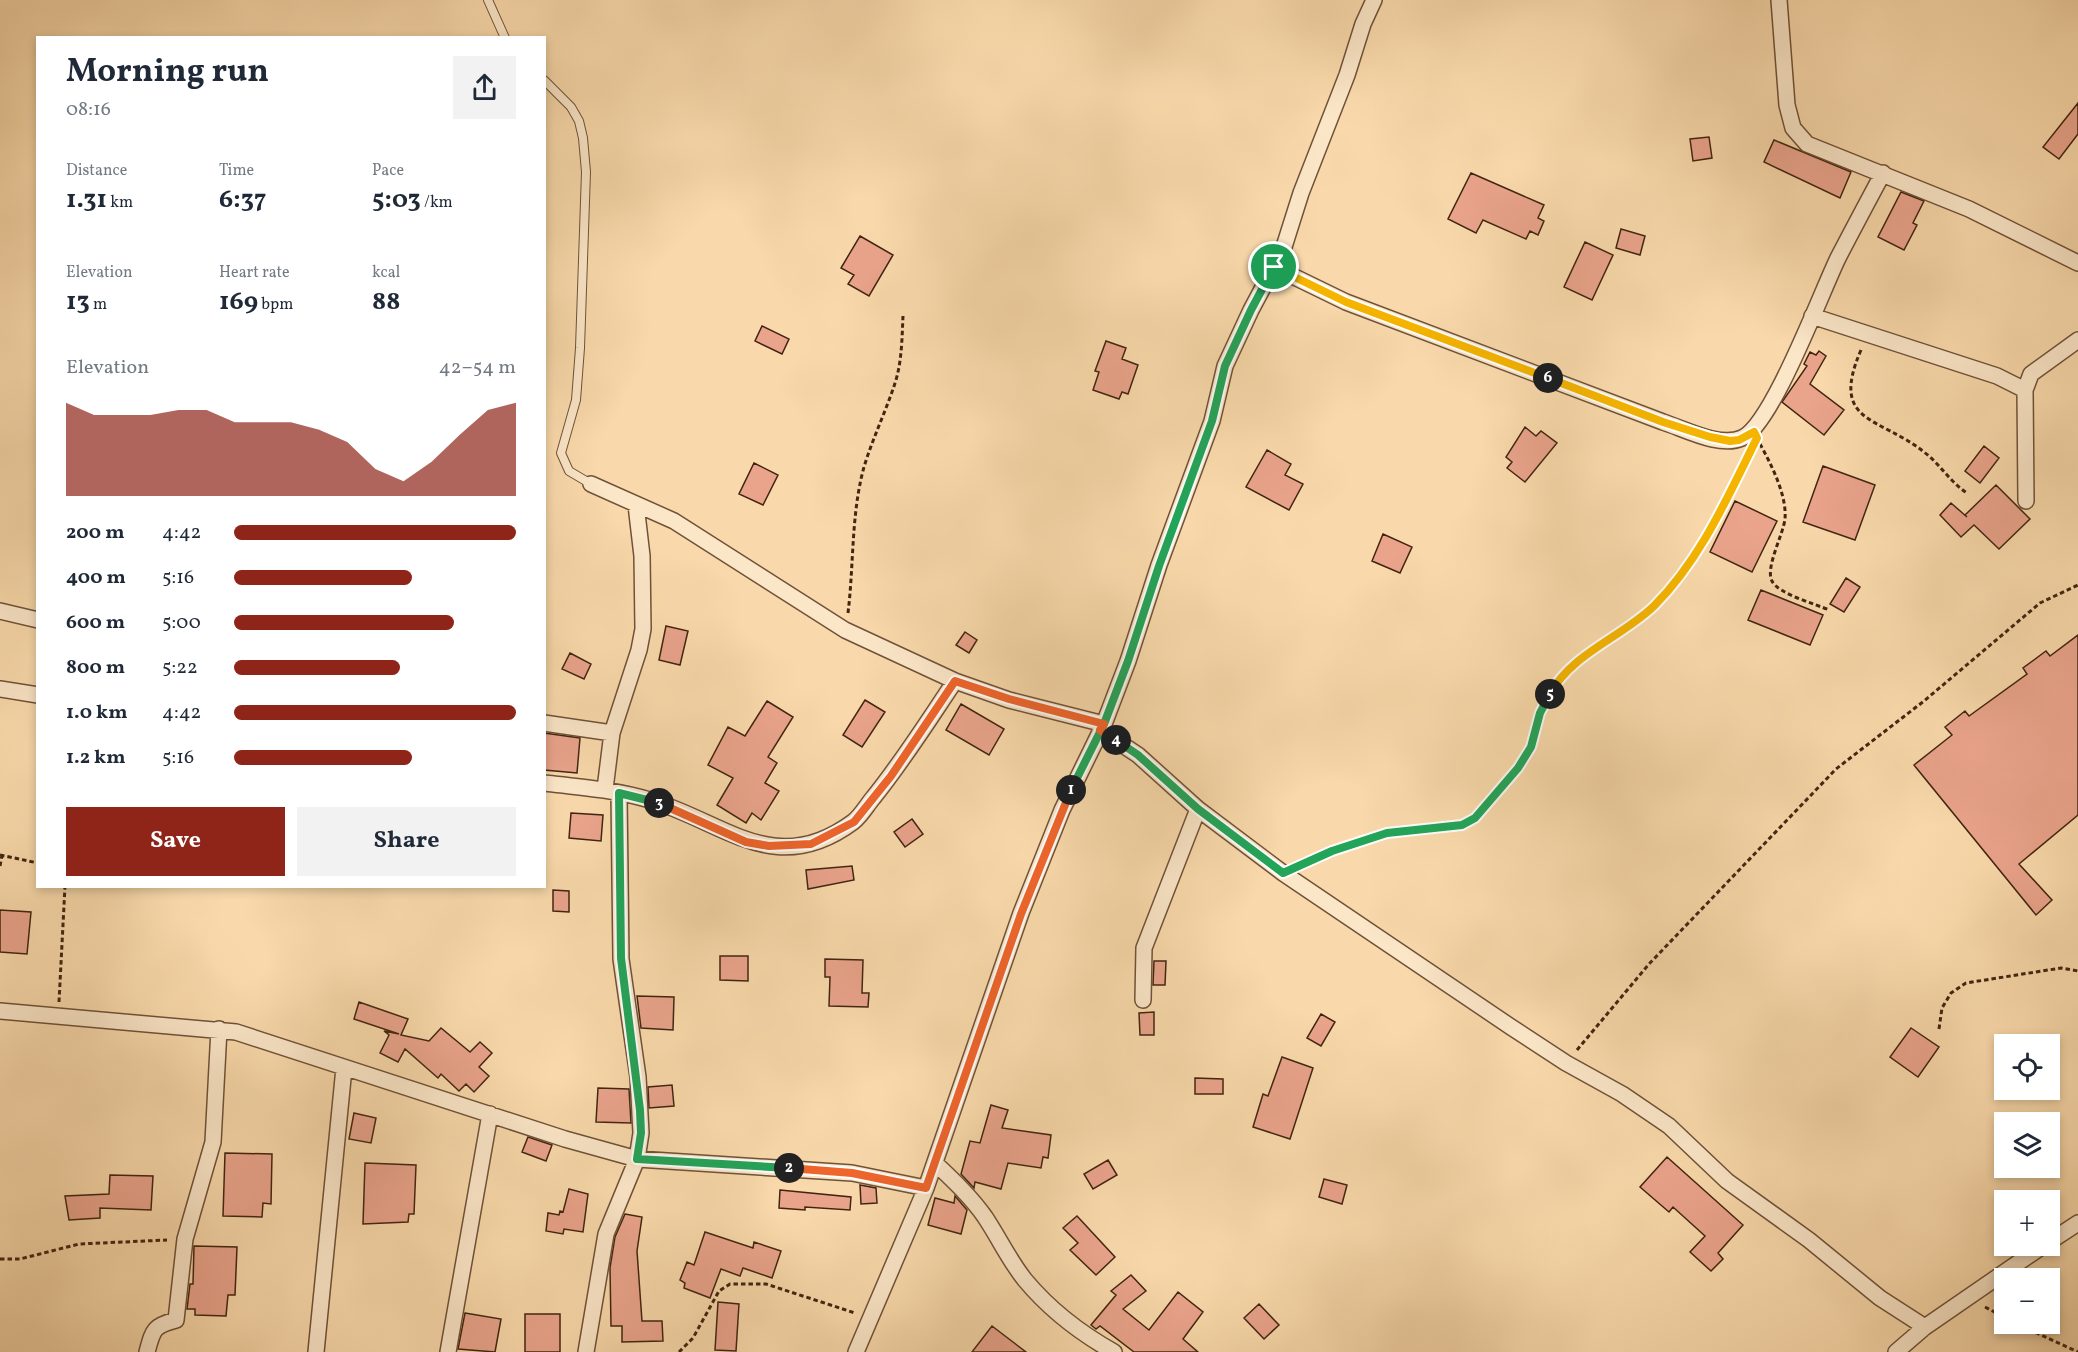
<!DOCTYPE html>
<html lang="en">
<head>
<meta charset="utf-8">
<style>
	:root { --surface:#fff; --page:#f2f2f3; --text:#1f2937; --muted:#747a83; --accent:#8f2418 }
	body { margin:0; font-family:Vollkorn,serif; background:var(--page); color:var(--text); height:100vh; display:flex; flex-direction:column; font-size:22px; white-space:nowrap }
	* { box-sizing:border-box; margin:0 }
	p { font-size:20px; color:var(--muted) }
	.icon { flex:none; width:33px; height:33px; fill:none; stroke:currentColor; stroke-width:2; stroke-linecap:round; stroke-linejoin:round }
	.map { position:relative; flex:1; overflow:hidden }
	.panel { position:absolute; left:36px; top:36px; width:510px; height:852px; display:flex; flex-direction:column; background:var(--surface); border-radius:0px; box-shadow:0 3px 9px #0003 }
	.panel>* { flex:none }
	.buttons { position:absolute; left:1994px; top:1034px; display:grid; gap:12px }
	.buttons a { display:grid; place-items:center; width:66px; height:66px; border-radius:0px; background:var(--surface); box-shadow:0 3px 9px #0003; font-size:30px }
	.pin { position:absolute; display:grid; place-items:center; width:51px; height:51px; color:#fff; margin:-26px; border:3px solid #fff; border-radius:50%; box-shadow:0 2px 6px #0007 }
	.km { position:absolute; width:30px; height:30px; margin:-15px; border-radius:50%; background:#222; color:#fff; font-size:16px; line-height:30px; text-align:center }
	.round { display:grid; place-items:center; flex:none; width:63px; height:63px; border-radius:0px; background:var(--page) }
	.headline { display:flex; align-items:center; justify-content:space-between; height:102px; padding:0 30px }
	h1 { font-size:33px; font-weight:700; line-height:45px }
	.figures { display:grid; grid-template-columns:repeat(3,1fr); gap:9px; height:102px; padding:6px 30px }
	.figures div { display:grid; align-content:center }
	.figures b { font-size:26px; font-weight:700 }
	.figures small { font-size:16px; font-weight:400 }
	.figures p { font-size:16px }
	.chart { height:168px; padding:12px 30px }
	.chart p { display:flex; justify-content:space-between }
	.chart svg { width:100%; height:108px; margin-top:6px; fill:var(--accent); opacity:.7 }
	.primary-button { display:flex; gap:12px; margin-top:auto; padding:12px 30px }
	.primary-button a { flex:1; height:69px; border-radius:0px; background:var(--accent); color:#fff; font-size:24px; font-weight:700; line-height:69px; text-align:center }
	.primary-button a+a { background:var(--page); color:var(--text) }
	ul { padding:0 30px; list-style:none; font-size:20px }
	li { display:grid; grid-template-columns:96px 72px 1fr; align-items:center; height:45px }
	li i { height:15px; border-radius:8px; background:var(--accent) }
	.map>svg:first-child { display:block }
</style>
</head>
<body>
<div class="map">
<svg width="2078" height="1352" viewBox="0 0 2078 1352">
	<rect width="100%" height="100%" fill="#f9d9ab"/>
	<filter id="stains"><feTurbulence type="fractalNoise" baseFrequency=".00333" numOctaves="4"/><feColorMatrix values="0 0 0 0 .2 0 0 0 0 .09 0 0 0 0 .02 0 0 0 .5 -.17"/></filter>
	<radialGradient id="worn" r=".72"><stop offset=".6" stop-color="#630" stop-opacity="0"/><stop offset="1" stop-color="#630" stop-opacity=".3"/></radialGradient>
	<path fill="#eaa48c" stroke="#412511" stroke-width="1.5" d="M2078,103V134L2059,159L2043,147Z
		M1709,137L1712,158L1693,161L1690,139Z
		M1774,140L1851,172L1840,198L1764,162Z
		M1471,173L1544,205L1538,218L1544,221L1538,235L1530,231L1526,239L1483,220L1476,233L1448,219Z
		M1901,192L1924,201L1913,223L1917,225L1904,250L1878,237Z
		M1621,229L1645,236L1640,255L1616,248Z
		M860,236L893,255L869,296L848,284L854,275L841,268Z
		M1585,242L1613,255L1592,300L1564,287Z
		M762,326L789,339L782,354L755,341Z
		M1106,341L1126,348L1122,359L1138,365L1128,394L1122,392L1119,399L1093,390L1099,372L1095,371Z
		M1819,351L1826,356L1810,384L1844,410L1824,435L1782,402L1807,366L1804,364L1810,352L1816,355Z
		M1525,427L1536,436L1541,431L1557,443L1525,482L1507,468L1512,462L1506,457Z
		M1984,446L1999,458L1980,483L1965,471Z
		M1267,450L1291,464L1285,475L1303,484L1289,510L1246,487Z
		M754,463L778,475L763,505L739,494Z
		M1823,466L1875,485L1855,540L1803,522Z
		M1996,485L2030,519L1999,549L1974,525L1961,537L1940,515L1951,503L1967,517L1965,515Z
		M1735,501L1777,521L1752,572L1710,552Z
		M1383,534L1412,547L1400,573L1372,561Z
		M1846,578L1860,587L1844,612L1830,604Z
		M1761,590L1823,615L1810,645L1748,620Z
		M666,626L688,631L680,665L659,660Z
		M965,632L977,640L969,653L956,645Z
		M2078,635V815L2019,864L2052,900L2036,915L1914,765L1952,735L1945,727L1965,711L1969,716L2027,674L2023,668L2046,651L2050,656Z
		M570,653L591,664L584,679L562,669Z
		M865,700L885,712L862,747L843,735Z
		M767,701L793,717L768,757L777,763L765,783L779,791L761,820L752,813L746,823L717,805L733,778L708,765L728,727L745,736Z
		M961,704L1004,729L989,755L946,730Z
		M544,733L580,738L577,773L544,770Z
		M571,813L603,815L601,841L569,838Z
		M912,819L923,834L905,847L894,832Z
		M852,866L854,880L808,889L806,870Z
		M553,890L569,891V912L553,911Z
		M0,910L31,912L27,954L0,952Z
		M720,956H748V981L720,980Z
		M825,959L863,960L862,993H869L868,1007L829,1006L830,977H825Z
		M1154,961H1166L1165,985H1153Z
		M637,996L674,997L673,1030L641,1028Z
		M359,1002L408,1019L401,1035L429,1041L441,1028L470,1052L480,1042L492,1053L479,1067L489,1076L474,1092L466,1084L459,1091L441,1074L438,1078L405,1049L398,1062L380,1053L389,1035L384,1031L399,1034L354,1019Z
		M1154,1012V1035H1140L1139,1013Z
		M1321,1014L1335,1022L1321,1046L1307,1038Z
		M1911,1028L1939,1047L1918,1077L1890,1057Z
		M1282,1057L1313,1068L1290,1139L1253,1127L1263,1094L1268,1096Z
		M1195,1078L1223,1079V1094H1195Z
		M672,1085L674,1106L649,1108L648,1087Z
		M598,1088L629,1089L631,1123L596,1122Z
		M991,1105L1008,1110L1002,1128L1051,1135L1048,1158L1043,1157L1041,1168L1008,1163L1001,1189L975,1182L974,1188L961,1174L970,1141L980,1143Z
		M354,1113L376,1118L371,1143L349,1139Z
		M528,1137L552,1145L546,1161L522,1152Z
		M225,1153L272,1154L271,1204L263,1203L262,1217L223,1216Z
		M1667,1157L1743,1225L1718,1253L1723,1259L1711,1271L1690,1252L1705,1236L1673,1207L1669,1212L1640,1187Z
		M1108,1160L1117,1175L1093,1189L1084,1174Z
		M365,1163L416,1165L414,1214H409L408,1222L363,1224Z
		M110,1175L153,1176L151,1210L100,1208V1218L69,1220L65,1196L109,1194Z
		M1324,1179L1347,1185L1342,1204L1319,1197Z
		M860,1185L876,1188L877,1203L861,1204Z
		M569,1189L588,1194L583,1232L564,1229L563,1234L546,1231L548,1213L559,1215L560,1211L563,1212Z
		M780,1190L851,1197L850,1210L805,1207V1210L779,1208Z
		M955,1196L967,1210L961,1234L928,1225L935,1198L954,1203Z
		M625,1214L642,1217L637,1251L642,1321H662L663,1341L622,1342V1326H611L610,1268L615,1237Z
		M1077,1216L1115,1257L1096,1275L1070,1250L1078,1243L1063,1228Z
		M705,1232L753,1248L754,1242L781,1251L772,1278L743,1268L740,1276L721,1269L710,1298L684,1288L685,1283L680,1280L687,1262L694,1265Z
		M194,1246L237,1247L235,1295H228L226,1316L195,1315V1309H187L190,1284H193Z
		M1131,1275L1146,1291L1123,1309L1149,1330L1178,1292L1203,1312L1183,1339L1198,1352H1134L1100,1326L1096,1329L1091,1325L1116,1295L1111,1291Z
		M718,1302L739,1304L736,1351L715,1350Z
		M1259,1304L1279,1325L1264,1339L1244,1318Z
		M465,1313L501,1319L495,1352L458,1349Z
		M525,1314H560V1352H525Z
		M992,1326L1026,1352H972Z"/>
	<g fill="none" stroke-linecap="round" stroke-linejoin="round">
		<g stroke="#6f5238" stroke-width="10">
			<path id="lane" d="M488,0L505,38
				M544,80L571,107L579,121L583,138L586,172L580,348L576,400L561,453L569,471L591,484"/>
		</g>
		<g stroke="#6f5238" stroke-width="18">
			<path id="street" d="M1779,0L1787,105L1793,128L1807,144L1969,209L2078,263
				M1274,267L1346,302L1663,422C1685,429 1720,448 1742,438C1772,425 1821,293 1838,258C1853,229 1868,201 1883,173
				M1812,316L1997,376L2025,390
				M591,484L674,521L845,630L955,681L1009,700L1104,724
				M2026,501L2025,390L2031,374L2078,340
				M0,611L38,620
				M0,689L38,695
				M544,723L612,733
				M1100,730L1138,755L1198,809L1283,873L1511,1027L1566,1063L1622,1094L1669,1126L1727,1181L1809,1240L1880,1298L1925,1327
				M544,783C581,787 617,790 653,801C725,823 776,879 853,822C861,816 867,805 873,798C903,761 928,721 955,681
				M605,789L612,733L639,650L643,629L642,556L636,505
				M1143,1000L1144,948L1198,809
				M0,1011L236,1032L565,1139L637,1159L852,1173L926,1188
				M935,1163C953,1180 971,1197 985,1217C999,1238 1009,1260 1025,1280C1050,1310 1080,1333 1114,1352
				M2049,1242L2078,1223
				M147,1352C153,1330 153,1326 176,1320L185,1239L213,1142L219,1029
				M316,1352L344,1068
				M448,1352L490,1114
				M586,1352L606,1234L637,1159L641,1133L638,1077L621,959L619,793
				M856,1352L926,1188L1021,913L1062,810L1104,724L1128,661L1159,565L1212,421L1225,366L1251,310L1283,250L1301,193L1347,75L1363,24L1374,0
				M1896,1352L1925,1327L2044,1245"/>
		</g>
		<path stroke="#412511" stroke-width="3" stroke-dasharray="4.5 3" stroke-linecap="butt" d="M1861,350C1829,424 1879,416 1924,452C1940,464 1950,482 1967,493
			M1760,444C1771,464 1787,495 1785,519C1783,535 1765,568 1772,581C1778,594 1816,604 1829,610
			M848,613C854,564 851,514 864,467C873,437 887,409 896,380C902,359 902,337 903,316
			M0,855L38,863
			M1302,864C1329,852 1358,839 1387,833C1414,828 1448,834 1472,820C1481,814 1528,756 1531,745C1539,725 1540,704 1555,686C1581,653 1622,636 1653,607C1697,565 1723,506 1749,453
			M0,866L2,855
			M59,1002L65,886
			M1939,1029L1942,1008L1951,993L1966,983L2061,968L2078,971
			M1577,1050L1649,964L1836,769L1924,701L2040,603L2078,585
			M0,1259H20L79,1244L167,1240
			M1985,1307L2004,1317
			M2015,1323L2078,1352
			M679,1352L693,1338L719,1291L730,1284H766L855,1313"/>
		<use href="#lane" stroke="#fbe6c8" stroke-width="8"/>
		<use href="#street" stroke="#fbe6c8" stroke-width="15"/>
	</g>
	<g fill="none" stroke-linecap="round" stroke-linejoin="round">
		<g stroke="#fff" stroke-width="12">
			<path id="split-1" d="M1071,790L1104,724L1128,661L1159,566L1212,421L1225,366L1251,310L1274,267"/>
		</g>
		<g stroke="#fff" stroke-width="12">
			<path id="split-2" d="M789,1168L852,1173L926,1188L1021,914L1071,790"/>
		</g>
		<g stroke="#fff" stroke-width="12">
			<path id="split-3" d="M659,803L619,793L621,958L640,1110L641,1133L637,1159L789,1168"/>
		</g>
		<g stroke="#fff" stroke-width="12">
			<path id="split-4" d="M659,803L746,842L769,846L811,844L854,822L891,776L955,681L1009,699L1104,724L1100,730L1116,740"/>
		</g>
		<g stroke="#fff" stroke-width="12">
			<path id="split-5" d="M1116,740L1138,755L1198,809L1283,873L1332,851L1387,833L1462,825L1475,818L1518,768L1531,747L1540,713L1550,694"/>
		</g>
		<g stroke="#fff" stroke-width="12">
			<path id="split-6" d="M1548,378L1663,422L1710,437L1730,441L1739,440L1754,432L1757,438C1728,496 1701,559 1654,606C1622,637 1571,654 1550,694"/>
		</g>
		<g stroke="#fff" stroke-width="12">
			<path id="split-7" d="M1274,267L1346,302L1548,378"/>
		</g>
		<use href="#split-1" stroke="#22a559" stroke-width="8"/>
		<use href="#split-2" stroke="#f0652b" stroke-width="8"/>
		<use href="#split-3" stroke="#22a559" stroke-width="8"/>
		<use href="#split-4" stroke="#f0652b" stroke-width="8"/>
		<use href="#split-5" stroke="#22a559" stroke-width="8"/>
		<use href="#split-6" stroke="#f5b400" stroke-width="8"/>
		<use href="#split-7" stroke="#f5b400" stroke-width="8"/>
	</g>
	<rect width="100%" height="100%" filter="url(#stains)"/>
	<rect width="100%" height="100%" fill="url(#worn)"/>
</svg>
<div class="buttons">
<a><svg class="icon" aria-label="locate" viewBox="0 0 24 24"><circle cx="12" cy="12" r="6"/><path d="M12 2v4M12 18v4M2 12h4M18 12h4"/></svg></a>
<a><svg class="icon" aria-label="layers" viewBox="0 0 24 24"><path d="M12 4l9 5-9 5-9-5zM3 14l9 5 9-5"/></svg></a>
<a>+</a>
<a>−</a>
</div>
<div class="pin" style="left:1274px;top:267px;background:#1e9e55"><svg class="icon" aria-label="arrive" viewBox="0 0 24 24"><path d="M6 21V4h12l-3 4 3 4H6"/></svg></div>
<b class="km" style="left:1071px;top:790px">1</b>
<b class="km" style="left:789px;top:1168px">2</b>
<b class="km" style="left:659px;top:803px">3</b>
<b class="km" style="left:1116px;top:740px">4</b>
<b class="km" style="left:1550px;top:694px">5</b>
<b class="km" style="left:1548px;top:378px">6</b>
<section class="panel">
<div class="headline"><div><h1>Morning run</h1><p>08:16</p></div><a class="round"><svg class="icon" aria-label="share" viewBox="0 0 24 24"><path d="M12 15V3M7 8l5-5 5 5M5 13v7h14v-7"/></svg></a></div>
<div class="figures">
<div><p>Distance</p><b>1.31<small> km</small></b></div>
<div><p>Time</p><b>6:37</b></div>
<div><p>Pace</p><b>5:03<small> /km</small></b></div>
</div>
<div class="figures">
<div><p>Elevation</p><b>13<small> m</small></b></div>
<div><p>Heart rate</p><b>169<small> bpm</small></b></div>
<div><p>kcal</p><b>88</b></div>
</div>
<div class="chart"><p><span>Elevation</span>42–54 m</p>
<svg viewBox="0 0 160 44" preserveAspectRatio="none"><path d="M0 44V6L10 11L20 11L30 11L40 9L50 9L60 14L70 14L80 14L90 17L100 22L110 33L120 38L130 30L140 19L150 9L160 6V44z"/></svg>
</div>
<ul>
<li><b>200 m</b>4:42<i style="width:100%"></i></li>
<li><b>400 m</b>5:16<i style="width:63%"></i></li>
<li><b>600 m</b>5:00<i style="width:78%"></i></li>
<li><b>800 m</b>5:22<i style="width:59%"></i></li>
<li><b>1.0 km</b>4:42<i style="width:100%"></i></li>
<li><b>1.2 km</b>5:16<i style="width:63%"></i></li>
</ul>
<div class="primary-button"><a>Save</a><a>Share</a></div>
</section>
</div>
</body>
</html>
